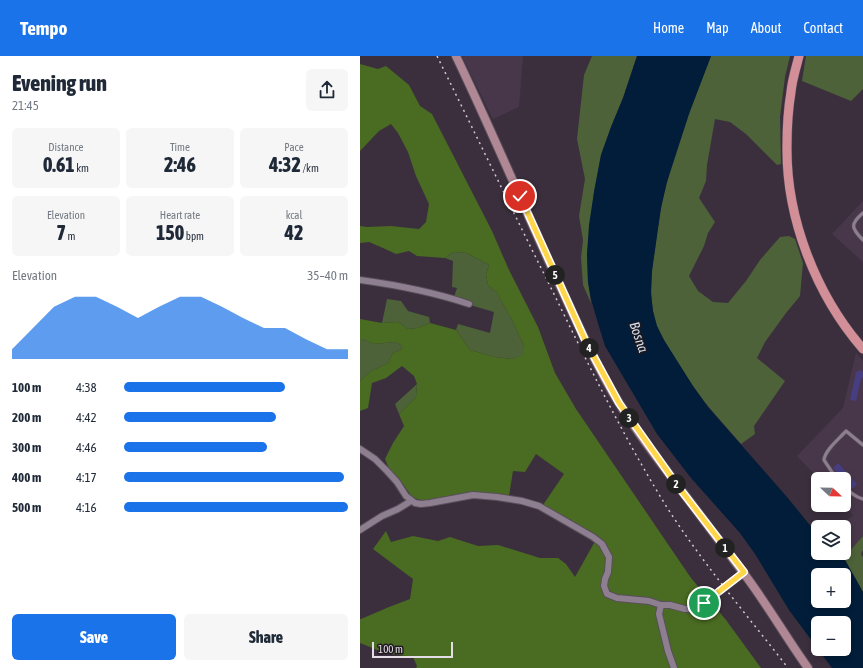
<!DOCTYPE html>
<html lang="en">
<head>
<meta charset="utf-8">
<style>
	:root { --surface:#fff; --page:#f6f6f7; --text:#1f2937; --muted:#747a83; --accent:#1a73e8 }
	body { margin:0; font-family:"Asap Condensed",sans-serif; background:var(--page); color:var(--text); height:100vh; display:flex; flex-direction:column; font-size:15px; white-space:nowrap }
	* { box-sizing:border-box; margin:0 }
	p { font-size:13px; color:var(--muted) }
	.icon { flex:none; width:22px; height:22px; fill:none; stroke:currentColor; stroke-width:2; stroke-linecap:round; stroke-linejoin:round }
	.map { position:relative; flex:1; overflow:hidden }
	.sheet { display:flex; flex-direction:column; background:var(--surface); width:360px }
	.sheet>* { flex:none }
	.needle { width:26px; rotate:112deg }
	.controls { position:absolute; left:451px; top:416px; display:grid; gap:8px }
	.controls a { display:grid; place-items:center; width:40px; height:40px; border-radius:6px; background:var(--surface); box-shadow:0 2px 6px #0003; font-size:20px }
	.scale { position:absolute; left:12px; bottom:10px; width:81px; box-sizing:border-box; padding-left:4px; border:2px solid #e5dde6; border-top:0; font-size:11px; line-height:14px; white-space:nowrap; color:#e5dde6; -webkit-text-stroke:3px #1f1920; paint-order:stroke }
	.pin { position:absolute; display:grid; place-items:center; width:34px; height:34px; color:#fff; margin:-17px; border:2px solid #fff; border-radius:50%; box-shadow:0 1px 4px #0007 }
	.km { position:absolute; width:20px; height:20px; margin:-10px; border-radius:50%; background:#222; color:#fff; font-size:11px; line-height:20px; text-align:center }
	.round { display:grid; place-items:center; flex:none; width:42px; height:42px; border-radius:6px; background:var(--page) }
	.headline { display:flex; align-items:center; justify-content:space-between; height:68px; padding:0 12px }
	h1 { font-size:22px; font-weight:800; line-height:30px }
	.figures { display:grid; grid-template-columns:repeat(3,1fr); gap:6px; height:68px; padding:4px 12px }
	.figures div { display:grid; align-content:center; border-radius:6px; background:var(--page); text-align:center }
	.figures b { font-size:20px; font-weight:800 }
	.figures small { font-size:11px; font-weight:400 }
	.figures p { font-size:11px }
	.chart { height:112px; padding:8px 12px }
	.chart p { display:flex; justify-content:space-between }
	.chart svg { width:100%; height:72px; margin-top:4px; fill:var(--accent); opacity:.7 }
	.cta { display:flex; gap:8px; margin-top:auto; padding:8px 12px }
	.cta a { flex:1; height:46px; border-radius:6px; background:var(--accent); color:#fff; font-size:16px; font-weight:800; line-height:46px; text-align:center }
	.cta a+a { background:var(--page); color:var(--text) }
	ul { padding:0 12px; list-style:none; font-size:13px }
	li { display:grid; grid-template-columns:64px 48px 1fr; align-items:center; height:30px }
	li i { height:10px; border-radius:5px; background:var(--accent) }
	header { display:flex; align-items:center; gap:24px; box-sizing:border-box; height:56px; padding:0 20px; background:var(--accent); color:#fff }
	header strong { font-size:19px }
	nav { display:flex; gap:22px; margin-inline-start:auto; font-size:14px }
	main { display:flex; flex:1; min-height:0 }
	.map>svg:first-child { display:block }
</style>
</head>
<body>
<header>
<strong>Tempo</strong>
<nav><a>Home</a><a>Map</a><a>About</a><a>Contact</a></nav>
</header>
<main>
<section class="sheet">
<div class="headline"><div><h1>Evening run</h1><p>21:45</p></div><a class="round"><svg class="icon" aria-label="share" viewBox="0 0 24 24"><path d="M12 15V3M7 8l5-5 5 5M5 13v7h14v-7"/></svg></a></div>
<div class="figures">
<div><p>Distance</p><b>0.61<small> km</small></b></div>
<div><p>Time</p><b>2:46</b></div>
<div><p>Pace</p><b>4:32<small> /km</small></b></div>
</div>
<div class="figures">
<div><p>Elevation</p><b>7<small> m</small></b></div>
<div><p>Heart rate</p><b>150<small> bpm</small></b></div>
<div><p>kcal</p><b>42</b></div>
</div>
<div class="chart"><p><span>Elevation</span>35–40 m</p>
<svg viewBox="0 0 160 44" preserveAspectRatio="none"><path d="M0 44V38L10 25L20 12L30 6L40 6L50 12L60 19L70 12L80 6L90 6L100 12L110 19L120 25L130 25L140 32L150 38L160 38V44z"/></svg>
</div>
<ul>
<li><b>100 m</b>4:38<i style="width:72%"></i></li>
<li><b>200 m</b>4:42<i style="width:68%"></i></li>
<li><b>300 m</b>4:46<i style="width:64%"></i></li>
<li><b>400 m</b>4:17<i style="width:98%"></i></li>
<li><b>500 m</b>4:16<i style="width:100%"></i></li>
</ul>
<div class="cta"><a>Save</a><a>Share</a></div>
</section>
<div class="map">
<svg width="503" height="612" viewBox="0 0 503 612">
	<rect width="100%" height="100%" fill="#3b2f3d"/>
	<path fill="#48374a" d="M102,0H163L159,51L133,63Z
		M503,145V206L472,178Z
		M496,297L503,305V480L487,498L484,495V471H480L493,459L483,449H484V423H459L437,400L483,352Z"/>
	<path fill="#4d6239" d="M232,0H277L263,42L251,71L241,99L234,136L227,198L228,226L231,247L223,229L221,202L223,184L219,160L225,123L217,83L224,19Z
		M351,0H430L425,21L420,61L421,108L417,109L386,78L370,66L355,63L347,109L346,125L339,142L355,166L348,177L344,190L329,220L338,235L353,246L368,247L386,225L400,204L420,181L429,180L435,183L443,207L440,240L426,257L405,286L397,302L425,325L394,370L395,378L381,388C365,369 347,351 333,330C327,322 322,313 316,304C309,293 302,282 297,270C288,245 291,218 295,192C298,170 301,147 307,126C318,83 335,41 351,0Z
		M446,0H503V33L491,45L442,25Z
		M93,196L107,197L129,209L126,219L128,229L137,237L152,264L164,290V299L153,303L135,301L110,294L96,274L98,268L130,277L134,256L93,244L97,232L92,231L93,205L85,202Z
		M27,243L41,245L48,255L69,261L70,267L57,272L48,273L38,266L22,267Z
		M0,283H3L13,288L35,286L41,289L42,293L33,297L28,307L11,315L0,325Z
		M57,328L56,341L39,358L35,348Z
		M503,480V494L501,498L503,501V536L485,504L487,498Z"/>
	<path fill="#4a6b22" d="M0,8L18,13L26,10L49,29L60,50L72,58L132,175L149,214L178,271L195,317L216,353L331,522L366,564L401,612H56L57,610L53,601L25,597L0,587V563H1L29,551L50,543L53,523L13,493L26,475L31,486L53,480L78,485L90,481L118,490L138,489L180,502H198L206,508L215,521L238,480L183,449L204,418L176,398L165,416L153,415L149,440L112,436L63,445L52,441L43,428L30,415L25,403L33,387L44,370L39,358L56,341L57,328L54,320L42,310L26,322L12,327L8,352L0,355V325L11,315L28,307L33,297L42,293L41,289L35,286L13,288L3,283H0V263L22,267L38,266L48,273L57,272L70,267L96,274L110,294L135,301L153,303L164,298V290L152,264L137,237L128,229L126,219L129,209L107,197L93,196L85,202L57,200L49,195L36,198L23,192L9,186L0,187V170L7,171L31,170L59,173L66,166L69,148L56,120L48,96L38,77L31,68L19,75L0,95Z"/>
	<path fill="#011d39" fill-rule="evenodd" d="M277,0H351L329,58L307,126L301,152L292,215L291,237L293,255L297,270L304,284L333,330L348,351L427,441L458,479V497H474L485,504L503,536V612H472L429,554L395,498L380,477L331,422L297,378L245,290L237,264L231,243L228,226L227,198L229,169L234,136L241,99L251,71L263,42ZM458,519H484V545H458ZM458,567H484V593H458Z"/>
	<path fill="#473e81" d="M500,314L503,316V321L501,323L496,345L490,344L496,317L498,315Z
		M478,407L497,428L492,433L484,425V423H482L473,412Z"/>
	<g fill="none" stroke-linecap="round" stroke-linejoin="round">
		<g stroke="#594e5a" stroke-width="4.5">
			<path id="lane" d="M503,157C490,168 491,172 503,184
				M478,423L472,416L464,404C465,394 479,383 486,375L503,389
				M484,430C490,436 495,441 503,443"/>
		</g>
		<g stroke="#594e5a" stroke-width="8">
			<path id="street" d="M0,224C37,229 73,236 109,248
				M0,393L15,403L27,415L37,426L46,440L55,447L61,448L70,447L113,439L137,441L162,445L179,450L233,481L242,488L249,501L248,516L245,523L244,530L247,538L257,542L289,545L301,549L299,558L308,595L314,612
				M0,474L22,460L38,453L51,445
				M301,549H310L325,553H333L344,547L384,517"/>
		</g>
		<g stroke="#594e5a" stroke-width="10">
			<path id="secondary" d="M96,0C131,73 162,147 196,221C213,258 229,295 249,330C262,354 278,376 294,398C323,437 353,476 382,515C406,546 425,580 448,612"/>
		</g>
		<g stroke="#594e5a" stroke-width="10">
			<path id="primary" d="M439,0C436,12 432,24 431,36C428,54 427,72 427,90C426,162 456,239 503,293"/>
		</g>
		<use href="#lane" stroke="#8e7f90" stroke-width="3"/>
		<use href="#street" stroke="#8e7f90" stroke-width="6"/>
		<use href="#secondary" stroke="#b08794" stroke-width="8"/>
		<use href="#primary" stroke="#d28f98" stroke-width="9"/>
		<path stroke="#d1c9d2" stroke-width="1.5" stroke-dasharray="2 4" stroke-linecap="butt" d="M77,0C116,79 154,158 193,236C229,310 265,384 308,453C344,509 387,559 428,612"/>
	</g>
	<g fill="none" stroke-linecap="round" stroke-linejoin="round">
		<g stroke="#fff" stroke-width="8">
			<path id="route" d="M160,140L226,286L259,347L317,429L384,516L344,547"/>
		</g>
		<use href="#route" stroke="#ffd54a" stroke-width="5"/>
	</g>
	<g text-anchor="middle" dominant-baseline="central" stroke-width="3" stroke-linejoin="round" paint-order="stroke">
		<g font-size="14" font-style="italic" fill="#d0dfef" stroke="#1f1920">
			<text transform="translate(279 281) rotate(71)">Bosna</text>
		</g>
	</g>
</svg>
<div class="controls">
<a><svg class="needle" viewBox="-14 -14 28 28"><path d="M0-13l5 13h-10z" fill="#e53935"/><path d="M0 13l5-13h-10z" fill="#747a83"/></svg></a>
<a><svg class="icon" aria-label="layers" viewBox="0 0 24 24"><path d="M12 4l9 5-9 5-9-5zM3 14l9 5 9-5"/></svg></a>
<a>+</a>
<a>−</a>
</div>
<div class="scale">100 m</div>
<div class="pin" style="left:344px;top:547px;background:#1e9e55"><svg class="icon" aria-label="arrive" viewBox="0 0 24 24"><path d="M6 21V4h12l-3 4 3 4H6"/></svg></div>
<div class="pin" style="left:160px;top:140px;background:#d93025"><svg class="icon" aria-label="check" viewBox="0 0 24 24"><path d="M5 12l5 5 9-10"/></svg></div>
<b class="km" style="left:365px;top:492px">1</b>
<b class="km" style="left:316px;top:428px">2</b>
<b class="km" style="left:269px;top:362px">3</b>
<b class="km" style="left:229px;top:292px">4</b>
<b class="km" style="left:195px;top:219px">5</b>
</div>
</main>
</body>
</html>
